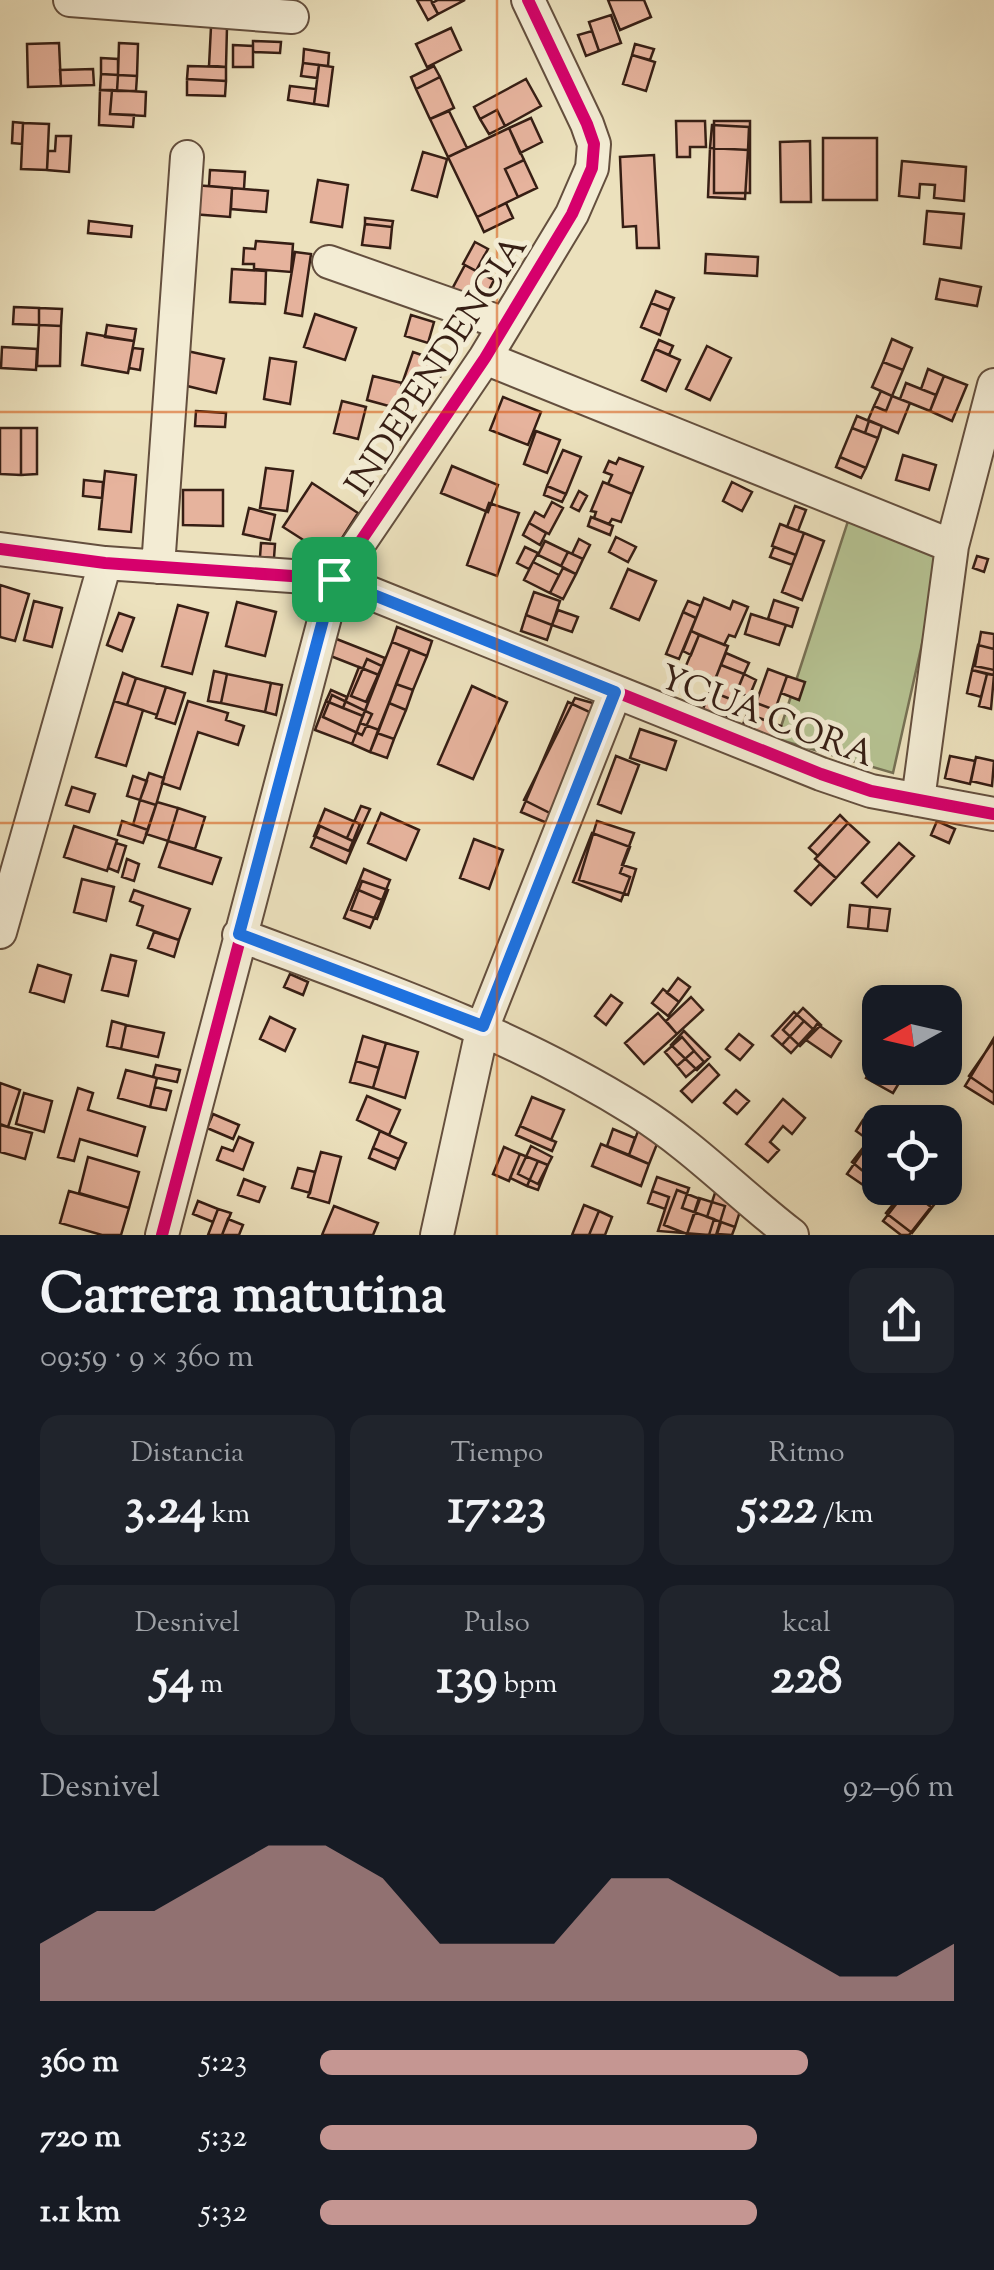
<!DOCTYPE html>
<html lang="es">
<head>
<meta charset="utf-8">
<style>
	:root { --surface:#171b24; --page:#20242c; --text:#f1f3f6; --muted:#9ea1a6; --accent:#c59692 }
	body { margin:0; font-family:"Sorts Mill Goudy",serif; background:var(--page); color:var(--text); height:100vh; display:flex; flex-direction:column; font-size:38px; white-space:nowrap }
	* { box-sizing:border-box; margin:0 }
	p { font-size:32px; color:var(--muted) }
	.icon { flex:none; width:55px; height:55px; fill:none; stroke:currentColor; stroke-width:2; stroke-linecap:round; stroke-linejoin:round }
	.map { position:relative; height:1235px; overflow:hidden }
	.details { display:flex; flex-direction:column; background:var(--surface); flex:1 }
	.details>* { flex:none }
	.needle { width:65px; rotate:262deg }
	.tools { position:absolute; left:862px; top:985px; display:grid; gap:20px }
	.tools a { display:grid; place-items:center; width:100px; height:100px; border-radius:20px; background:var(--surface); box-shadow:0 5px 25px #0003; font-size:50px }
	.pin { position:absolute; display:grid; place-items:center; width:85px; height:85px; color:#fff; margin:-42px; border-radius:20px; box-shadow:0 5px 15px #0006 }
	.round { display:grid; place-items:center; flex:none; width:105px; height:105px; border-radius:20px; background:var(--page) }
	.summary { display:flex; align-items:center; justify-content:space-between; height:170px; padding:0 40px }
	h1 { font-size:55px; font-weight:700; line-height:75px }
	.metrics { display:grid; grid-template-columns:repeat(3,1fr); gap:15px; height:170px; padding:10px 40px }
	.metrics div { display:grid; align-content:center; border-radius:20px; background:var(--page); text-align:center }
	.metrics b { font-size:50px; font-weight:700 }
	.metrics small { font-size:28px; font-weight:400 }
	.metrics p { font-size:28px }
	.chart { height:280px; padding:20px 40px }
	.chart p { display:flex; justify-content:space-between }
	.chart svg { width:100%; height:180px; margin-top:10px; fill:var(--accent); opacity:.7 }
	ul { padding:0 40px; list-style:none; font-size:32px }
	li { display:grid; grid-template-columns:160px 120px 1fr; align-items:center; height:75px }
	li i { height:25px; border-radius:12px; background:var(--accent) }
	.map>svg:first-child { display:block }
</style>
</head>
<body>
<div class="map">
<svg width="994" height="1235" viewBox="0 0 994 1235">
	<rect width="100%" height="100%" fill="#ece1bd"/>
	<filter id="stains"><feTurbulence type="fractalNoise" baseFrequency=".002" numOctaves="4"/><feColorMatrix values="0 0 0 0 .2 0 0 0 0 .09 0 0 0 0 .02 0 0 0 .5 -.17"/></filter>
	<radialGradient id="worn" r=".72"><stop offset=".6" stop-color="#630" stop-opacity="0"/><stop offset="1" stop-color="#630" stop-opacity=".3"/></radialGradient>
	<path fill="#b6c393" stroke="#767054" stroke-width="2.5" d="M848,521L942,555L893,773L777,739Z"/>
	<path fill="#e6b39d" stroke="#361e14" stroke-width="2.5" d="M417,0H431L438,14L428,20Z
		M438,0H465L438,14L432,3Z
		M608,0H644L651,17L620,30Z
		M611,15L621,43L599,51L589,22Z
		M211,27H227L226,67L209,66Z
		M451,28L461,50L427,67L416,44Z
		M592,31L599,51L586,56L578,35Z
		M253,41L281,42L280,53L253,52Z
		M59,43L61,86L28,87L27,44Z
		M119,43L138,44L137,76L118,75Z
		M635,44L654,49L650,60L632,55Z
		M233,45L253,46V67H233Z
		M304,49L329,53L328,66L303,63Z
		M632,55L655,62L646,91L623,84Z
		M101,58L118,59V75L101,74Z
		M303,63L319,65L317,78L301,76Z
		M319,65L333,67L328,106L314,104Z
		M188,66L226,67V81L187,79Z
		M434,66L440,77L416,89L411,77Z
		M93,69L94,85L61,86L60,70Z
		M101,74L118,75L117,91L100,90Z
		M118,75L137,76L136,91H117Z
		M440,77L454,108L430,119L416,89Z
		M187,79L226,81L225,96L187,95Z
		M526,79L541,106L505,126L497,110L480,119L474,107Z
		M290,86L316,89L314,104L288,100Z
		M100,90H112L110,114L134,115L133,127L99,125Z
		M112,90L146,92L145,116L110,114Z
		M497,110L505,126L489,134L480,119Z
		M449,111L467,148L448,157L430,119Z
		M531,118L542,142L520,153L509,128Z
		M676,121H705L706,147H690V157H677Z
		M714,121H750V193H714Z
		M13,122L23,123L22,144L12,143Z
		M23,123L49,124L47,170L21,169Z
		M712,125L749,127L748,150L710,148Z
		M509,128L524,160L505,169L518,197L477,217L448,157Z
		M56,136H71L69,172L47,170L48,151H55Z
		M823,138H877V200H823Z
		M810,141L811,202H781L780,142Z
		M710,148L748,150L745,199L708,197Z
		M423,152L447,159L437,197L412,190Z
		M654,155L659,248H637L636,226L623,227L620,157Z
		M524,160L537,188L518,197L505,169Z
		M902,161L966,167L964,201L934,198L935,185L920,184L919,198L899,196Z
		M210,170L245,172L244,189L209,186Z
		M318,180L348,185L342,227L311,222Z
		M194,185L232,188L230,217L192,214Z
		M232,188L268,191L266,212L231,209Z
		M506,203L513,218L484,232L477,217Z
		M927,211L964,214L961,248L924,244Z
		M365,218L393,221L392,227L365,224Z
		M89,221L132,226L131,237L88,233Z
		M365,224L392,227L390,248L362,245Z
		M256,241L293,244L291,272L254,269V264H243L244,248L255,249Z
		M475,242L488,249L476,271L463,264Z
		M295,252L311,254L302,316L285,313Z
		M706,254L758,257L757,276L705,273Z
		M484,256L498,263L490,278L476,271Z
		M465,265L494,280L481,306L451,291Z
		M232,269L266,271L265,304L230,302Z
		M940,279L981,287L977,306L936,299Z
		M656,291L674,298L669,310L651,303Z
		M651,303L669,310L660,335L641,327Z
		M14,307L39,308V325L13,324Z
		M39,308L62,309L61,326L39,325Z
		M315,314L356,328L345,360L304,347Z
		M411,315L434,322L428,343L405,336Z
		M39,325L61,326L60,366H37Z
		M107,325L136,329L134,341L105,337Z
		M87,333L134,341L128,373L82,365Z
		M892,339L912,348L903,370L883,362Z
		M659,340L673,346L669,355L655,349Z
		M707,346L731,358L710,400L686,389Z
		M2,347L37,349L36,370L1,368Z
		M133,348L143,349L140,370L129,368Z
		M655,349L680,360L666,391L642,380Z
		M187,351L224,359L216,393L179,384Z
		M413,352L445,363L434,395L402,384Z
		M270,358L296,362L290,404L264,399Z
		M883,362L903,370L892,396L872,387Z
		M928,369L944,376L936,395L921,389Z
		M373,376L402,383L396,408L367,400Z
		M944,376L967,385L952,421L930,411Z
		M906,383L936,395L930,411L900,399Z
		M881,391L892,396L886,411L874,406Z
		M892,396L910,403L898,433L868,420L874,406L886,411Z
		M503,397L541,412L528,445L490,430Z
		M342,401L366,407L358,439L334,433Z
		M196,411L226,413L225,427L195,426Z
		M857,416L869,421L865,433L852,428Z
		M869,421L882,426L878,438L865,433Z
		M0,428H21V475L0,474Z
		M21,428H37V474L21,475Z
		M852,428L878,438L866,468L840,457Z
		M536,431L560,440L547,473L524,464Z
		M563,450L581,457L566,494L547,486Z
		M903,455L936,465L929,490L896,480Z
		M840,457L866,468L861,478L836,467Z
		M619,458L643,467L632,494L608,484L612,475L604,472L609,461L616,464Z
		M452,466L498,485L488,512L441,493Z
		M266,468L293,471L287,511L260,508Z
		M105,471L136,475L131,532L99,529Z
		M84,480L103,482L102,498L83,496Z
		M603,482L632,494L621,522L612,519L609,524L594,518L596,512L591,511Z
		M732,482L752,492L742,511L723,501Z
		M312,483L358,513L330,557L283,527Z
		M547,486L566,494L562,502L544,495Z
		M183,490H223V526L183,525Z
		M579,491L587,496L579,511L571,507Z
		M552,502L563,508L549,534L529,523L535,512L544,517Z
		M489,503L519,513L497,576L467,565Z
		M795,506L806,510L798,531L787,527Z
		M249,508L275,515L270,540L243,534Z
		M591,517L613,526L610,535L588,526Z
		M529,523L546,533L540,545L523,535Z
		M780,524L804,533L796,555L772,546Z
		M804,533L824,541L802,600L782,592Z
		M616,537L636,547L628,562L609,552Z
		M579,539L590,545L583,559L572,554Z
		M545,541L568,552L561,566L538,555Z
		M261,543L275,544L274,558L260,557Z
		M525,547L538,553L529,569L517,563Z
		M774,547L796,555L792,565L770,557Z
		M568,552L583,559L576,574L561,566Z
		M977,556L988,559L984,572L973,568Z
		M533,562L559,575L550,593L524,580Z
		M563,568L576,574L563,599L550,593Z
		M628,569L656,581L639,620L611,608Z
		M0,585L29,594L15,641L0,637Z
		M534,592L560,601L552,625L526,615Z
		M704,598L730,609L733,601L748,607L735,637L729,635L724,645L691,631Z
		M774,600L798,608L792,627L768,619Z
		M34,601L62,608L52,647L24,640Z
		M688,601L701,606L696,618L683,612Z
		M237,602L276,612L265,656L226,646Z
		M178,605L208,613L192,674L162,666Z
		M558,610L578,617L572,632L552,625Z
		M683,612L696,618L679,659L666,654Z
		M119,613L134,618L122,651L107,645Z
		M751,614L786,625L779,645L745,634Z
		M526,615L552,625L547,640L521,631Z
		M397,627L432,641L427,656L392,642Z
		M691,631L699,635L691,655L683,651Z
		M981,632L994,634V670L975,666Z
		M699,635L728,646L715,680L685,668Z
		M334,638L385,658L379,675L328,655Z
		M392,642L410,649L379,730L360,723Z
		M978,645L994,649V675L972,670Z
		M410,649L427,656L413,690L396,684Z
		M726,653L749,663L744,674L721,665Z
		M367,659L382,666L366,702L351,696Z
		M721,665L744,674L733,700L710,691Z
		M359,667L379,675L363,716L343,708Z
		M768,669L787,676L775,710L756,703Z
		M972,670L987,674L981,697L967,693Z
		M214,671L227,674L221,703L208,701Z
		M123,673L136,678L127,705L114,701Z
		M227,674L271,683L265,712L221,703Z
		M744,674L756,680L749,697L737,691Z
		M987,674L994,675L991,709L979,706Z
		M787,676L805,682L799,700L781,693Z
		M136,678L166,687L157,715L127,705Z
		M271,683L282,685L276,715L265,712Z
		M396,684L413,690L406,710L389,703Z
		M472,686L507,702L473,779L438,764Z
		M166,687L185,693L175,724L156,718Z
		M331,690L347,697L343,708L326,701Z
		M710,691L733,700L724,723L701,714Z
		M332,695L372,714L362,735L323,717Z
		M575,698L607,707L554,815L524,800Z
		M114,701L143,710L126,766L96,757Z
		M188,701L228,713L226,720L244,726L238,745L198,732L180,789L162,783Z
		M326,701L363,716L352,744L315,730Z
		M751,701L775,710L771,722L747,714Z
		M568,702L594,714L547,823L521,812Z
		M389,703L406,710L394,739L377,733Z
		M747,714L781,726L777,740L742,727Z
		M360,723L379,730L370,752L352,744Z
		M640,729L676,741L666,770L630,758Z
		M377,733L394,739L387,758L370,752Z
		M616,756L639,765L621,813L598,804Z
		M950,756L975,761L970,784L945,778Z
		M976,757L994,761L992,786L971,781Z
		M149,773L164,778L156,805L140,800Z
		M133,776L147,781L140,800L127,796Z
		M72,787L95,794L89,812L66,805Z
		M140,800L156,805L148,830L133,825Z
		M157,802L178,808L168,841L146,834Z
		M361,806L370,809L355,842L347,838Z
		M178,808L205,817L195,849L168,841Z
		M325,809L360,824L349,851L314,836Z
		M381,813L419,830L406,860L368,843Z
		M840,815L848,823L818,856L809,848Z
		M122,821L148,830L143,843L118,835Z
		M597,821L634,833L622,865L636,869L628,895L579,880Z
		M937,821L955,829L949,843L931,835Z
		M848,823L869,842L836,878L815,859Z
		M74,826L117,840L107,871L64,857Z
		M320,826L355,842L346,863L311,847Z
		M592,833L630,847L620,873L630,877L621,901L573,882Z
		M474,839L503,850L489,889L460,878Z
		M168,841L221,858L212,884L159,867Z
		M116,843L126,846L118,872L108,868Z
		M899,843L914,856L877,897L862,883Z
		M127,859L139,864L134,881L122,877Z
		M820,864L836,878L811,905L795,891Z
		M364,869L390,880L382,900L356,889Z
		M82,879L114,887L106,921L74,912Z
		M362,881L388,890L377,919L351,910Z
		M356,889L382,900L370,928L344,918Z
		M134,890L190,909L179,940L137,925L143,906L130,901Z
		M850,905L870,907L868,929L848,927Z
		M870,907L890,909L887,931L868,929Z
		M154,932L179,940L174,957L148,948Z
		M111,955L136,961L128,996L102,990Z
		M38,965L71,975L64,1002L30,992Z
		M290,974L308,982L303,995L284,987Z
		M678,978L690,987L679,1002L667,993Z
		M663,989L679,1002L668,1016L652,1003Z
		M611,995L622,1003L606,1025L595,1016Z
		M691,997L703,1010L677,1034L666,1021Z
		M803,1008L821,1025L800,1046L783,1030Z
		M794,1012L804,1021L782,1045L772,1036Z
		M658,1013L677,1034L644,1064L625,1043Z
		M270,1017L295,1029L285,1051L260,1039Z
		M112,1021L126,1025L121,1049L107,1046Z
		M804,1021L813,1029L791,1053L782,1045Z
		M817,1024L841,1041L831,1057L806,1040Z
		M126,1025L164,1033L158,1057L121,1049Z
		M684,1031L710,1057L697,1070L671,1045Z
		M739,1034L753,1045L740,1060L726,1049Z
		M363,1036L386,1043L379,1068L356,1061Z
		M682,1037L694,1051L677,1066L665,1052Z
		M994,1038V1104L965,1086Z
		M994,1040V1093L969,1076Z
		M386,1043L418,1052L405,1098L373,1088Z
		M694,1051L704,1062L686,1077L677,1066Z
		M880,1052V1068H908L893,1093L866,1078Z
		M356,1061L379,1068L373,1088L350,1082Z
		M709,1064L719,1075L692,1102L681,1091Z
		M156,1065L180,1070L177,1082L153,1077Z
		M126,1070L157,1078L150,1107L118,1098Z
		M0,1083L20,1090L8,1127L0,1124Z
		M155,1087L171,1091L166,1110L150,1107Z
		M78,1088L93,1093L88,1110L145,1127L137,1156L80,1139L74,1161L58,1157Z
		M736,1090L749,1101L737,1114L724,1103Z
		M24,1093L52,1101L44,1132L16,1124Z
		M367,1096L400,1110L389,1135L357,1120Z
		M532,1097L564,1110L551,1140L520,1126Z
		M783,1099L805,1118L792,1134L783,1126L770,1142L779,1150L768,1162L746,1144Z
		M213,1114L239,1125L233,1139L207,1128Z
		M863,1120L880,1132V1173L869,1189L847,1174L870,1141L856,1131Z
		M0,1125L32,1133L25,1159L0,1152Z
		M520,1126L556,1142L552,1151L516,1135Z
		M880,1126V1175L875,1181L852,1162Z
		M613,1129L635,1138L629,1155L607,1146Z
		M380,1131L406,1143L399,1159L373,1148Z
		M638,1131L659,1139L649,1164L629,1155Z
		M239,1137L253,1143L243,1170L217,1160L222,1147L233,1151Z
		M601,1144L649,1164L641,1186L592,1166Z
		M531,1146L552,1157L538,1184L518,1174Z
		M504,1147L520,1154L509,1181L493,1174Z
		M373,1148L399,1159L395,1169L369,1158Z
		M321,1152L341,1157L329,1203L308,1197Z
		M520,1154L538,1161L527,1186L510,1178Z
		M88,1157L139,1172L129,1208L79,1193Z
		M538,1161L548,1165L538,1190L527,1186Z
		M298,1168L315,1172L310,1193L292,1188Z
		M657,1177L689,1188L682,1208L714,1219L709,1235L658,1231L669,1197L652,1191Z
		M244,1179L265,1187L259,1202L238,1195Z
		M717,1187L744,1199L735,1227L707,1217Z
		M906,1188H920L937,1201L912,1233L886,1213Z
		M908,1189L931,1207L909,1235H901L883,1221Z
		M677,1190L700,1199L687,1234L664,1225Z
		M69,1191L129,1208L121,1235H102L60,1223Z
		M652,1191L669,1197L665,1209L648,1203Z
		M699,1198L725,1206L716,1235L687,1234Z
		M198,1201L218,1209L213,1222L193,1214Z
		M584,1205L599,1211L589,1235H572Z
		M334,1206L378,1223L373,1235H322Z
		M218,1209L231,1213L222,1235H208Z
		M599,1211L612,1217L605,1235H589Z
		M228,1219L243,1225L239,1235H222Z
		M721,1222L735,1227L732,1235L717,1234Z"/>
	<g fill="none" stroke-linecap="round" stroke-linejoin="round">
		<g stroke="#644f3e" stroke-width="36">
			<path id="minor" d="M70,0L292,17
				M329,262L505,324
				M485,358L952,546
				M0,549L105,563L335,579L821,774L871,791L994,814
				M158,567L187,157
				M918,800L952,546L994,385
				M0,932L105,563
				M239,935C376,986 513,1033 637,1111C693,1146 740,1195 792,1235
				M162,1235L335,579L485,358L572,214L592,168L594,144L587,124L528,0
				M437,1235L483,1026L615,693"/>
		</g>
		<use href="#minor" stroke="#f3ecd4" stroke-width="32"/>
		<g stroke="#f3ecd4" stroke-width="19">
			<path id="cycleway" d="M0,549L105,563L335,579L821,774L871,791L994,814
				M162,1235L335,579L485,358L572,214L592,168L594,144L587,124L528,0"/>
		</g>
		<use href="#cycleway" stroke="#d6006c" stroke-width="12"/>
	</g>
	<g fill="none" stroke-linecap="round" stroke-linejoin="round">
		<g stroke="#fff" stroke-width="20">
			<path id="route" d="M334,579L615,692L483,1026L239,934Z"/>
		</g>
		<use href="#route" stroke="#1a73e8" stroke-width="12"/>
	</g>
	<path fill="none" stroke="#d6530d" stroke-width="2.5" stroke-opacity="0.55" d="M497,0V1235M0,412H994M0,823H994"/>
	<g text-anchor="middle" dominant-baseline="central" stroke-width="10" stroke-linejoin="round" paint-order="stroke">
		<g font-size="35" fill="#361e14" stroke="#f3ecd4">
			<text transform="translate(438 367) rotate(-57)">INDEPENDENCIA</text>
			<text transform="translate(766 718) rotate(21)">YCUA CORA</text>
		</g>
	</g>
	<rect width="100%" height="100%" filter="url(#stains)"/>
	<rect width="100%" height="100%" fill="url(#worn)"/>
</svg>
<div class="tools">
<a><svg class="needle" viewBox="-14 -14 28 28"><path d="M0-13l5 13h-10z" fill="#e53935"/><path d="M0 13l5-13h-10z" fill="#9ea1a6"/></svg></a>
<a><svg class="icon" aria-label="locate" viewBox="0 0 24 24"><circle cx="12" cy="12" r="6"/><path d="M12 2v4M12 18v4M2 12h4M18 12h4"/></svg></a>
</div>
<div class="pin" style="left:334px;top:579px;background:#1e9e55"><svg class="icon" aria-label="arrive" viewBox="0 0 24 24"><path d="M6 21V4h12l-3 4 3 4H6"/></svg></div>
</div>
<section class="details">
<div class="summary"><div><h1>Carrera matutina</h1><p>09:59 · 9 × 360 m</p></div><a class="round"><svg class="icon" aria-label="share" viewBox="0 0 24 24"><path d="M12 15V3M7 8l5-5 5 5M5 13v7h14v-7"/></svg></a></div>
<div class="metrics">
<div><p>Distancia</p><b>3.24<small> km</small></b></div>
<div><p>Tiempo</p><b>17:23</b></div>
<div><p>Ritmo</p><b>5:22<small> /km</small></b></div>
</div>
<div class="metrics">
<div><p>Desnivel</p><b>54<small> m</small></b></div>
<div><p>Pulso</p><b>139<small> bpm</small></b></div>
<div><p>kcal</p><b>228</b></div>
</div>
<div class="chart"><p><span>Desnivel</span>92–96 m</p>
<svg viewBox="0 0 160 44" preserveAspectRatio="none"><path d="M0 44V30L10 22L20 22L30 14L40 6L50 6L60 14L70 30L80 30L90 30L100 14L110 14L120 22L130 30L140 38L150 38L160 30V44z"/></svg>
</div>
<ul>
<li><b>360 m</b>5:23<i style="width:77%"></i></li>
<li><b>720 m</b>5:32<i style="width:69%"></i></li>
<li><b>1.1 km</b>5:32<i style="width:69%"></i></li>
</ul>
</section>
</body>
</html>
